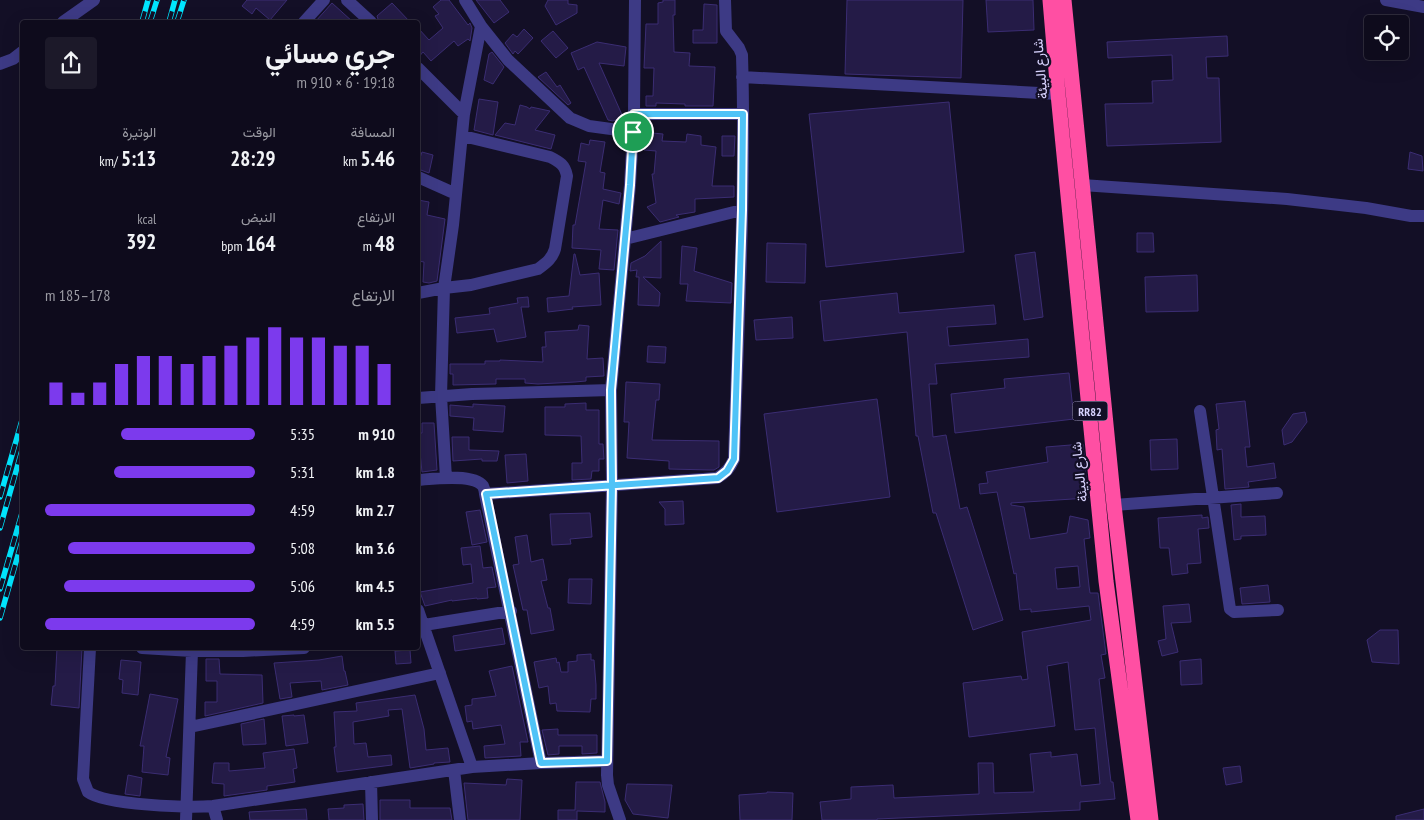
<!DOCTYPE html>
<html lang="ar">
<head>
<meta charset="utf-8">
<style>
	:root { --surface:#0e0b1c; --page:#1c1929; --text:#f1f3f6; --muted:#9b9ba3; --line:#2e2b3b; --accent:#7c3aed }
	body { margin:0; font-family:"PT Sans Narrow",Vazirmatn,sans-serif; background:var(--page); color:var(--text); direction:rtl; height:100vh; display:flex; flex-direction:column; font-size:19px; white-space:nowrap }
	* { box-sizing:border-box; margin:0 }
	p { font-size:16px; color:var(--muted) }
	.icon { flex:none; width:28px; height:28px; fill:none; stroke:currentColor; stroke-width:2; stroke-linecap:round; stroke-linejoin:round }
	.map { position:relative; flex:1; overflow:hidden; direction:ltr }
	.panel { position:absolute; left:20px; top:20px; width:400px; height:630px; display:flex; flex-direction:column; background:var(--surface); border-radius:5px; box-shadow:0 5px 20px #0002,0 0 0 1px var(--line); direction:rtl }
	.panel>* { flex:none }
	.controls { position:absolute; left:1364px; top:15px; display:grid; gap:10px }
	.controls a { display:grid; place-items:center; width:45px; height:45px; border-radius:5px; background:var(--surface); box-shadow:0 5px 20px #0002,0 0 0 1px var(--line); font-size:25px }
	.pin { position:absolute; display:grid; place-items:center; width:42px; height:42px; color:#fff; margin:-21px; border:2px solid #fff; border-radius:50%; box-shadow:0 1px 5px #0007 }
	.round { display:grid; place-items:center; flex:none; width:52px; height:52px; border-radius:5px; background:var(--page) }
	.overview { display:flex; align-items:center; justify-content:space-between; height:85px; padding:0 25px }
	h1 { font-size:28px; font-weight:700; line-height:38px }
	.metrics { display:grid; grid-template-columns:repeat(3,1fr); gap:8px; height:85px; padding:5px 25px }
	.metrics div { display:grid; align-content:center }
	.metrics b { font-size:21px; font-weight:700 }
	.metrics small { font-size:14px; font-weight:400 }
	.metrics p { font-size:14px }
	.chart { height:140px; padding:10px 25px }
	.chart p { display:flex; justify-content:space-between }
	.chart svg { width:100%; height:90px; margin-top:5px; stroke:var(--accent); stroke-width:6 }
	ul { padding:0 25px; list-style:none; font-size:16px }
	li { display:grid; grid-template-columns:80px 60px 1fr; align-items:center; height:38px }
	li i { height:12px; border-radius:6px; background:var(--accent) }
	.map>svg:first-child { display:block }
</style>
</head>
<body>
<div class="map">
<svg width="1424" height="820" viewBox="0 0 1424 820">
	<rect width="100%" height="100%" fill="#130f26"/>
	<path fill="#241b47" stroke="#3b2d73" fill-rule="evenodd" d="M247,0H287L270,20L256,8L252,14L242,6Z
		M441,0H449L468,25L470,23L472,28L470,41L468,39L458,46L454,41L431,61L423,52L418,58V28L429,40L443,28L435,16L439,14L433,7Z
		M476,0H500L509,12L494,23Z
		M548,0H568V4L577,5V13L556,25L545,6Z
		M663,0H675V15H673L674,52L690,53L689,66L715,67L713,106H685V104L656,103V106H646V96H653L654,68H644L646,24H658V3L663,2Z
		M847,0H963L961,78L845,74Z
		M986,0H1033L1034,30L988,32Z
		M332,3L353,22H315Z
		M392,3L410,22H379L377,16Z
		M704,4L717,5V43H693V30H703Z
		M524,29L533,38L518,54L515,51L513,54L505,43L513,34L517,37Z
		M553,31L568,48L556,58L541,41Z
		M1227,36L1228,56L1206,57L1207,78H1219L1221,142L1107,146L1105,104L1153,103L1152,81L1173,80L1172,55L1108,58L1107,42Z
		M597,42L626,47L624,66L599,63L623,117L613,121L608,120L584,67L578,70L571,53Z
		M492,52L504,67L493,84L484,80L489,54Z
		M546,72L557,87L560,85L571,103L568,105L538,77Z
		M479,99L498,102L493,135L474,130Z
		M949,102L964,252L826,267L809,114Z
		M520,105L527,107L530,109L531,107L550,111L535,130L555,135L551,149L495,135L505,123L515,125Z
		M641,132L663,134L662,141L686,142L687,134L701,136V145L716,147L712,186H734V197L695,199V212L676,215L679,217L660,222L647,207L656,203L652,174H654L656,151L644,150L645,142H641Z
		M722,136H735L734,156H722Z
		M590,140L605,142L600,172L605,173L603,189L621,193L619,204L603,200L599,229L618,230L614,270L599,269L601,250L572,248L573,225H575L586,162L578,161L581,143L589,145Z
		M422,152L433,155L429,173L418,169V157L420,158Z
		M1410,152L1422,156L1423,171L1408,169Z
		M418,200L429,202L427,215L445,219L437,281L429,283L423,282L424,262L418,261Z
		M1137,233H1153L1154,252H1137Z
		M661,241V278L643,277L660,293L659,306L638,305L639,277H636L637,270L630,271L631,263L645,256Z
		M767,243L806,244L805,283L766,282Z
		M682,246L697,248L694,271L732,283L731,303L686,301L688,284H680Z
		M1035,252L1043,317L1024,320L1015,255Z
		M574,254H575L580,275L599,273L601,305L572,307L573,309L548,312L547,298L569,296Z
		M1197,275L1198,311L1146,312L1145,277Z
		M897,293L899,313L994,305L996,324L947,327L949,346L1028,339L1029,357L935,364L937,384H929L933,437L946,435L960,509L967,507L1003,620L973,630L936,513H933L918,436H916L907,332L824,341L820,301Z
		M528,297L529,307H521L526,337L497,342L494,329L457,333L455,318L490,314L489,308L518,303L517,298Z
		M792,317L793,338L756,340L754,320Z
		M579,325L589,326L587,359L603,358L604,376L586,377V381L575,382L538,384L525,383V379H496V384L453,385V374H450V364H485V361H500V360L543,362L542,347H546L545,332L578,330Z
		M648,346L666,347L665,363L647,362Z
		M1069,373L1074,419L955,433L951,394L1005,388L1004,379Z
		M626,382L660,384L659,400H656L652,440L719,441V467L714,470H710L669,469V461L627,458L629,422H624Z
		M877,399L890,497L777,512L764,414Z
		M1245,401L1250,447H1245L1247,467L1274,463L1276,478L1248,482L1249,487L1225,489L1222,449L1217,450L1216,430L1219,429L1216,404Z
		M586,403V410H599V444H603L604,459H599V471H592L591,479L572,480V463H582L581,436L545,435V407H565V404Z
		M473,404L505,406L503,432L473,430L474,418L450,416V405L473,407Z
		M1305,412L1307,422L1292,442L1284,445L1282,430L1293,414Z
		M422,423H434L437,470L422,472L418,433H422Z
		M452,437H469V450L499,451L497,461H482V459L453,461Z
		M1177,439L1178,469L1151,470L1150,440Z
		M1083,444L1088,498L1011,503V505L1024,507L1030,539L1067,533L1070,516L1088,520L1090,538L1084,539L1089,586L1090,593H1098L1106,654L1101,655L1105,678L1099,679L1111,782H1113L1115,799L1080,802V810L877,819V820H822L820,802L851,799V787L893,785L894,798L979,794L978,763H993L994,793L1034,792L1030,754L1051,752V757L1077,754L1081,786L1100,784L1095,728L1075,730L1068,662L1047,666L1055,726L969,737L963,683L1021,676L1022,680L1028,679L1022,632L1091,620L1089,606L1031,612V609L1020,610L1016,573L1014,574L997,492L980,494L979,484L988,483L986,472L1048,462L1046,447ZM1078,566L1080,587L1057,589L1055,568Z
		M526,454L528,481L507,483L505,455Z
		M683,501L684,524L665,525V509L659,502Z
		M1241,504V517L1265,516L1266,535L1241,536V539L1234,540L1231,505Z
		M480,510L487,542L472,545L466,512Z
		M590,513L592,537L570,539L571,544L552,545L550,514Z
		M1202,515V518L1208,517L1209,528L1198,529L1201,563L1187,564L1188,573L1172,575L1169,548H1160L1158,518Z
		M527,535L531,562L543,559L547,580L541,581L548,608H550L554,630L531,634L527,610H523L513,565L519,564L515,537Z
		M480,546L483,568L492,567L496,587L487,588L488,598L477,599V598L452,601V600L425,606L420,592L473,583L471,564L463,565L461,548Z
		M569,579H592L591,604L568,603Z
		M1268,585L1270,602L1242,604L1240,588Z
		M1189,604L1191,622L1171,623L1178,652L1162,656L1158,641L1166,639L1163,606Z
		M502,628L505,644L455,651L453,636Z
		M1380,630H1398L1399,664L1372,662L1367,640Z
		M57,648H82L79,708L51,705L53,686H55Z
		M410,650L411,663L396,664L395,651Z
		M591,654V660H594L596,685V699H591L590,712L557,711L556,703L550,704L548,686L539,688L534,662L556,658L557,663L559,662L561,672H568V662L577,661V655Z
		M342,656L344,671H345L348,685L322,690L321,681L290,683L292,697L280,699L274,663L319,660Z
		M206,659H219L220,674L262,675L263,703L205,716V702H217V681H206Z
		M1201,659L1202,684L1181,685L1180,661Z
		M121,660L141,662L138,695L122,693L123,680L119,679Z
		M512,666L528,742H520L521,756L485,758L484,746L505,744L501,725L473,729L472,721L467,722L465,706L472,705V699L496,696L489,671Z
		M150,694L178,699L166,757L170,758L168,775L142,772L144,746H140Z
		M415,695L424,729L426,750L448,748L450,762L434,763V764L410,768L402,709L388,710L389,716L353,722L354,744L366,743L368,757L391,755L392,765L337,772L334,747H336L334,712L357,711L356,703Z
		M294,715V716L304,715L308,743L286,746L282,716Z
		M264,719L266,744L243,745L241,724Z
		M558,729V735H597V753L582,754V746H559V754L548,755L542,730Z
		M294,749L297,768L293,769L295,782L267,786V790L224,796V784L212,783L214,763H229V771L265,768L263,753Z
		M1240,766L1242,782L1226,785L1223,768Z
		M128,775L142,778L140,796L125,794Z
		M507,779L522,780L520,820H468L464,783L506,785Z
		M576,782H600L605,802V812L577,811V820H558V810H575Z
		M627,784L672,785L668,818L633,814L625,800Z
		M767,792L793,793L792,820H740L739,795L767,793Z
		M380,800H410V808H450L452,820H380Z
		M363,804L364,820H329L328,809L344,808V805Z
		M306,809L307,820H250L249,812Z
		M1424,809V820H1396V816Z"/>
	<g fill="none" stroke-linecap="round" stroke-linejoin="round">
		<path stroke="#3d3a85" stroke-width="12" d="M347,0L371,22
			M1386,0L1424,7
			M63,22L94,0
			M304,22L324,0
			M481,26L508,60L570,118L589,126L633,132
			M0,64L13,59L22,52
			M418,68L464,114
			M742,77L1058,94
			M634,114H743
			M418,177L456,194
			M1082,185L1287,199L1366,208L1411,216H1424
			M625,239L742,210
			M418,293L444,288L453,225L464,114L481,26L465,0
			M418,398L472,394L611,390
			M1200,411L1230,609L1234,612L1278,610
			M446,478L441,396L444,288L471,285L538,269C546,263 552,259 555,249L567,176C565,165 560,162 550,157L463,136
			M418,480C432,479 473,473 483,486C484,488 485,491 485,494L717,478C726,473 730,468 734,459C738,324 746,190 742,55L739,48L726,31L725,0
			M485,494L541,763
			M1114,505L1277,493
			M418,610L472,767
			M418,626L511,611
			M90,648L83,779L88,792C105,805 189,808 213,806L472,767L541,763L607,761
			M142,648L192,651H243L304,648
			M190,727L440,673
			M454,770L460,820
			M371,782L372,820
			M213,806L217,820
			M186,820L192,651
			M620,820L608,785L607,775L612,485L611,390L630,185L634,114L635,0"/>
		<path stroke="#ff4fa3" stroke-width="15" d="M1050,0L1058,94L1106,581L1138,820
			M1064,0L1114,505L1151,820"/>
		<g stroke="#00e5ff" stroke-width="5.5">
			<path id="rail" d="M142,22L148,0
				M150,22L157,0
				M169,22L175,0
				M177,22L184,0
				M0,497L22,420
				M0,528L22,450
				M0,589L22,513
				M0,618L22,541"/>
		</g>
		<use href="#rail" stroke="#130f26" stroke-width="4" stroke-dasharray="11" stroke-linecap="butt"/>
	</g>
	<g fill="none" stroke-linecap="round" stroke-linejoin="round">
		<g stroke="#fff" stroke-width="10">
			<path id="route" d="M633,132L630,185L611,390L612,485L607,761L541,763L486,494L718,478L727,471L734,459L742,210L743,114H634L633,132"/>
		</g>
		<use href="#route" stroke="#4fc3f7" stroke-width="6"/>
	</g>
	<g text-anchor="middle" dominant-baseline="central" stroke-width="4.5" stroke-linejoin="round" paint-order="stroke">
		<rect fill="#130f26" stroke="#9e99be" stroke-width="1" x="1072.5" y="401.5" width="35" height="19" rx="4"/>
		<g font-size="12" font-weight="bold" fill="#d9d4ff">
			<text x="1090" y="411">RR82</text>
		</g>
		<g font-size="14" fill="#d9d4ff" stroke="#130f26">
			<text transform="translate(1040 69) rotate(-95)">شارع البيئة</text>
			<text transform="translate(1079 472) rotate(-96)">شارع البيئة</text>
		</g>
	</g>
</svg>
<div class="controls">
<a><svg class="icon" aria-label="locate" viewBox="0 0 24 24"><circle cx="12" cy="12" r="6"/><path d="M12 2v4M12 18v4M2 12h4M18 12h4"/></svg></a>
</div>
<div class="pin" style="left:633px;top:132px;background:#1e9e55"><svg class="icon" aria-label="arrive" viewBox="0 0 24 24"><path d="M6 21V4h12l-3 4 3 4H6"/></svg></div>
<section class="panel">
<div class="overview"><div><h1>جري مسائي</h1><p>19:18 · 6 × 910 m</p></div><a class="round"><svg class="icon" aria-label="share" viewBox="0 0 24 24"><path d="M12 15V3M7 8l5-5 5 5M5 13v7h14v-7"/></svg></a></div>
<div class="metrics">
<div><p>المسافة</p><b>5.46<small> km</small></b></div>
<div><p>الوقت</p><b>28:29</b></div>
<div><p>الوتيرة</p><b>5:13<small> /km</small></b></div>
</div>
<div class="metrics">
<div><p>الارتفاع</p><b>48<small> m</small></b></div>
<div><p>النبض</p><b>164<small> bpm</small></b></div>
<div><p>kcal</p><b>392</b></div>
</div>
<div class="chart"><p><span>الارتفاع</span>178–185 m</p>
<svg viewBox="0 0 160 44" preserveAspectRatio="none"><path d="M5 44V33M15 44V38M25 44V33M35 44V24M45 44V20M55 44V20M65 44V24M75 44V20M85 44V15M95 44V11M105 44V6M115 44V11M125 44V11M135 44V15M145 44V15M155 44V24"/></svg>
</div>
<ul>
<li><b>910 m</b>5:35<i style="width:64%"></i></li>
<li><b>1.8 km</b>5:31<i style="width:67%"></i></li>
<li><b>2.7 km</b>4:59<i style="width:100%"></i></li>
<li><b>3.6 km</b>5:08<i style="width:89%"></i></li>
<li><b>4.5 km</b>5:06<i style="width:91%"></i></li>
<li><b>5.5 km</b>4:59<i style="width:100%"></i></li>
</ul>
</section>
</div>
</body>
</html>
